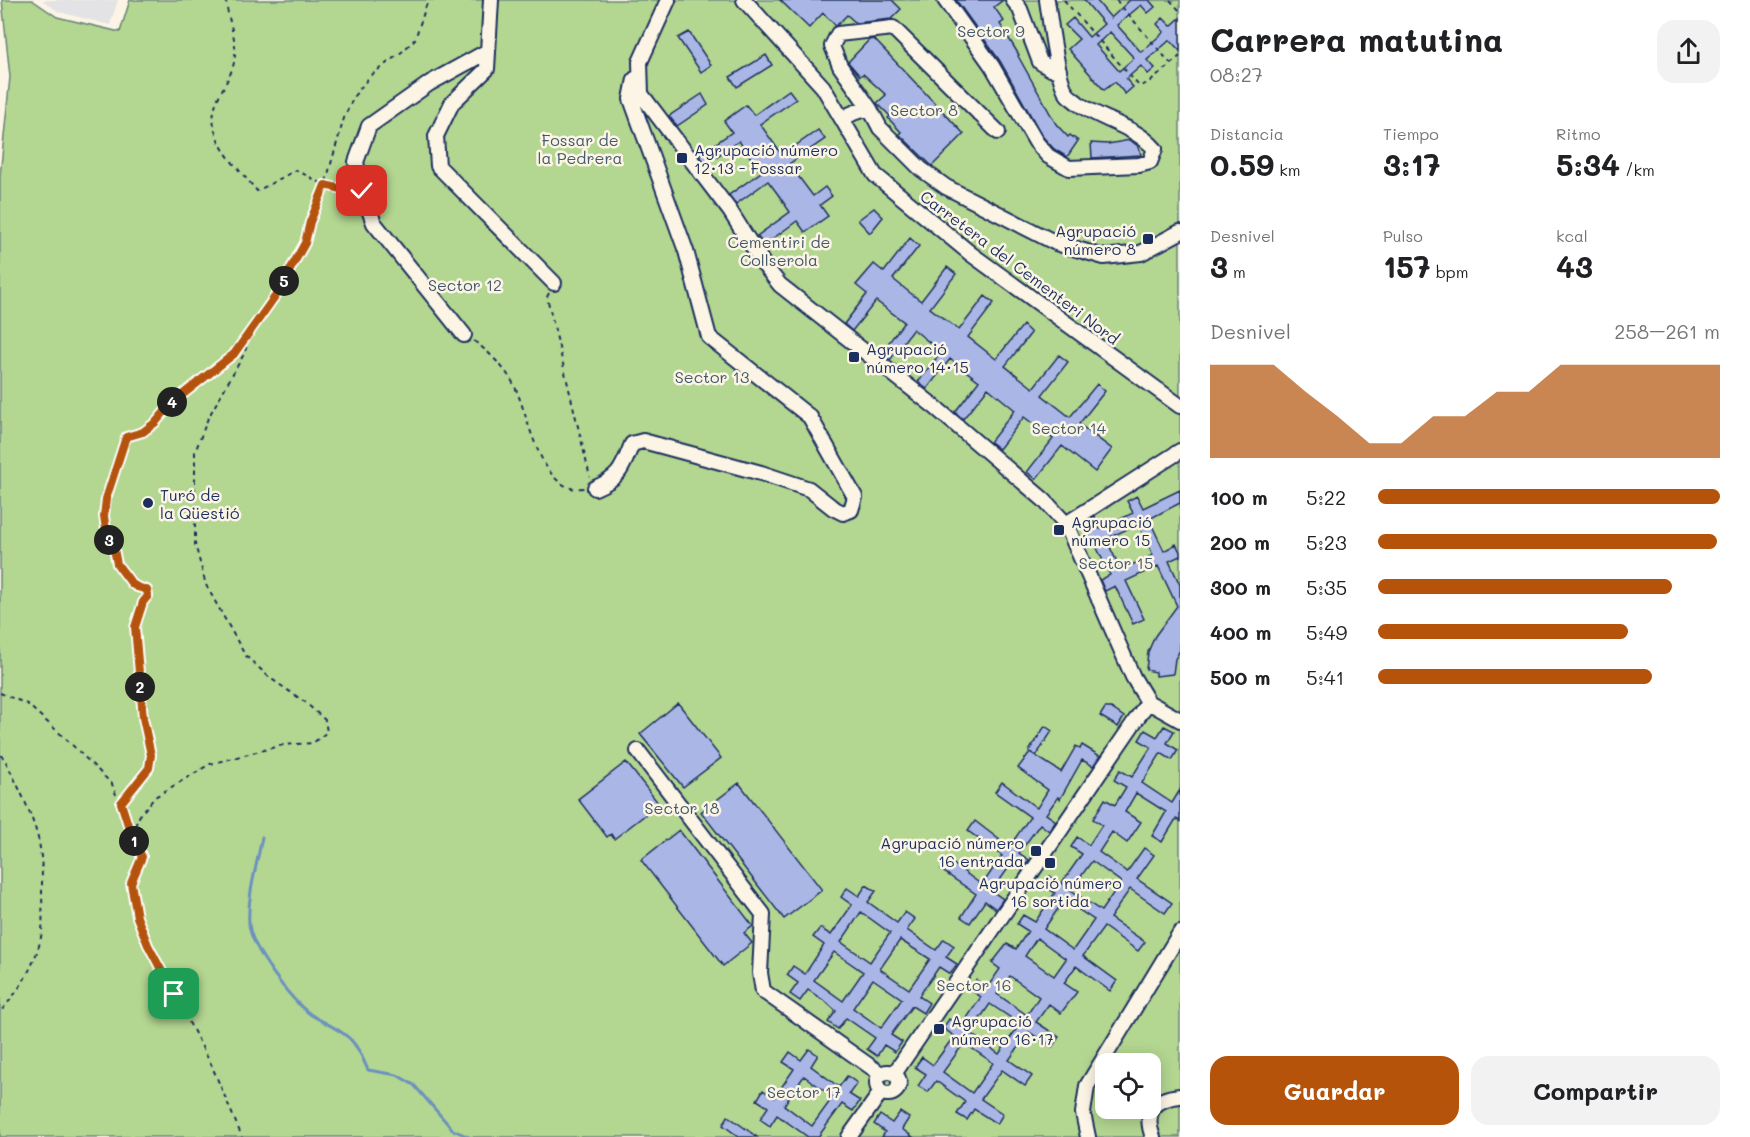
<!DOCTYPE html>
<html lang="es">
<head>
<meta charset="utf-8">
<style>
	:root { --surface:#fff; --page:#f2f2f2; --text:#202124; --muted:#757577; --accent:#b45309 }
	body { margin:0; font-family:Mali,sans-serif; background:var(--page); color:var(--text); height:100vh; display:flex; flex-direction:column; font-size:22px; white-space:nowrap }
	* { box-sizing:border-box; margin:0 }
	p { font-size:20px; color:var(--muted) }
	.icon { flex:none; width:33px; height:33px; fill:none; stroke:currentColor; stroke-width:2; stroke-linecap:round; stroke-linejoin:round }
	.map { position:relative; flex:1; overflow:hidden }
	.sheet { display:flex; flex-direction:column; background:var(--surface); width:570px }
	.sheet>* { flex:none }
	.controls { position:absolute; left:1095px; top:1053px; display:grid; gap:12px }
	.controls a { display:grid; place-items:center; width:66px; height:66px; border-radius:12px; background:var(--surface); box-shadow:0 3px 15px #0003; font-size:30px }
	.pin { position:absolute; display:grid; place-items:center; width:51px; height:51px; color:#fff; margin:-26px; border-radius:12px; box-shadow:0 3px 9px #0006 }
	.km { position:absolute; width:30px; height:30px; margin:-15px; border-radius:50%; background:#222; color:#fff; font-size:16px; line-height:30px; text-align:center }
	.round { display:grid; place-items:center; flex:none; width:63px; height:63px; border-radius:18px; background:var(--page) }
	.headline { display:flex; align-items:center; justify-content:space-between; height:102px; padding:0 30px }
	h1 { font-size:33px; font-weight:700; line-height:45px }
	.metrics { display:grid; grid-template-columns:repeat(3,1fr); gap:9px; height:102px; padding:6px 30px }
	.metrics div { display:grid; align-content:center }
	.metrics b { font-size:30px; font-weight:700 }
	.metrics small { font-size:16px; font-weight:400 }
	.metrics p { font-size:16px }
	.chart { height:168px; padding:12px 30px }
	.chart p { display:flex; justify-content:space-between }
	.chart svg { width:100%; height:108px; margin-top:6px; fill:var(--accent); opacity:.7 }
	.button { display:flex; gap:12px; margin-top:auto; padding:12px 30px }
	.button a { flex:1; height:69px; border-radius:18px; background:var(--accent); color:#fff; font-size:24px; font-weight:700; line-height:69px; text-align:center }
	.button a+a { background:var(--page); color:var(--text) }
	ul { padding:0 30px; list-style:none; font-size:20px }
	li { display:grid; grid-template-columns:96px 72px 1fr; align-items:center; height:45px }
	li i { height:15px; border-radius:8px; background:var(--accent) }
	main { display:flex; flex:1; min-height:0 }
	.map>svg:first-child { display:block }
</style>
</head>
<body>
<main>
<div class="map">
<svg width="1180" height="1137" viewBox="0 0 1180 1137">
	<rect width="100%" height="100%" fill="#fcf5e5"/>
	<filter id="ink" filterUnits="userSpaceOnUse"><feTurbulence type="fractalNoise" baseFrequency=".0167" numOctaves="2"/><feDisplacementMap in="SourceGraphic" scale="12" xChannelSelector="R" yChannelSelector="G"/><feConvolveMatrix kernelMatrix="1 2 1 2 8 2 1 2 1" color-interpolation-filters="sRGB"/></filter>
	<g filter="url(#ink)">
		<path fill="#e3e2e5" d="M42,0H118L110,25L59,12Z"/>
		<path fill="#b3d691" stroke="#678278" stroke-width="1.5" fill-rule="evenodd" d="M2,0H32L57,17L120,32L130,0H1180V1137H0V176L10,77ZM1106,1064H1150V1108H1106Z"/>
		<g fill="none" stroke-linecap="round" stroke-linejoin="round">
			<path stroke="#6c91bf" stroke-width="3" d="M262,837C257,865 247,896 249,924C251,948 290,999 310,1014C322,1022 338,1028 349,1038C358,1046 363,1059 368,1070L397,1075L414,1085L453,1130L469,1137"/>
		</g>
		<path fill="#aab6e6" stroke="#1b2f5e" stroke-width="1.5" fill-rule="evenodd" d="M780,0H892L901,9L891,19L856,23L847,15L836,26L823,13L809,28Z
			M956,0H1003L994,7L1004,21L1000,24L1019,55L1018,56L1056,124L1068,137L1070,135L1078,141L1067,157L1054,149L1043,137L1000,61Z
			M1084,0H1096L1111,18L1130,0H1149L1155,7L1148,13L1141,5L1117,25L1141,52L1164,32L1157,24L1163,18L1171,26L1180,18V51L1170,40L1147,60L1155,68L1148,74L1141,66L1126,79L1133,87L1125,94L1115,82L1104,90L1068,49L1079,39L1065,25L1073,18L1089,37L1104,24ZM1110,32L1134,58L1119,71L1096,45Z
			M689,32L711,65L701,72L678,38Z
			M874,39L964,134L932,166L899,134L901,132L888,118L890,116L877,103L886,95L863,74L860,76L848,62L869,40Z
			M766,55L772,65L737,87L730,77Z
			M789,90L796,99L760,124L782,155L818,130L825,139L789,164L813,196L825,187L832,196L820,205L828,216L805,232L797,221L764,245L757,236L790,212L777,193L768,181L736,204L729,195L761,172L739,141L706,164L699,155L732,132L724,121L746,105L754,115Z
			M702,94L708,105L677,126L669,116Z
			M1130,140L1139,147L1141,155L1092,158L1091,143L1108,144Z
			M874,208L883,217L870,233L858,220Z
			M910,238L919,246L893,279L909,292L921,301L947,267L956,274L930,308L959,330L985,296L994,303L968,337L996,359L1023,325L1031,333L1005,366L1033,388L1059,355L1068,362L1042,395L1070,417L1097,384L1105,391L1079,424L1112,449L1095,472L1062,446L1036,479L1027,472L1053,439L1024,417L999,449L990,442L1015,410L988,388L963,419L955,412L979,381L950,359L927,389L918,382L941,352L913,329L890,360L881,353L904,322L876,301L852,331L844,324L867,294L856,285L874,264L884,272Z
			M1180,490V503L1149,519L1164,551L1176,544L1180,552V556L1169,561L1180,585V650L1175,659L1173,674L1156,676V672L1146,670L1148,652L1155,636L1177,606L1158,566L1126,581L1144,619L1133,624L1115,586L1105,591L1100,580L1110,575L1095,544L1086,548L1082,538L1090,533L1085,523L1095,516L1100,529L1133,513L1127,501L1137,496L1143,508ZM1138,524L1153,555L1121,570L1106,539Z
			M678,703L721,758L683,787L640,734Z
			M1105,708H1111L1124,717L1118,727L1100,716Z
			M1045,726L1052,731L1036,756L1029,751Z
			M1164,726L1174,731L1167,743L1178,750L1172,760L1161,753L1142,783L1172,803L1180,790V821L1176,819L1162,842L1152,836L1166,812L1136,793L1125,812L1141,822L1127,843L1112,832L1099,852L1127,872L1144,848L1154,855L1137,879L1172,903L1165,913L1130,889L1110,918L1145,942L1138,951L1104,927L1083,956L1117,981L1110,991L1076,966L1064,983L1077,992L1061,1013L1049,1004L1036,1022L1059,1037L1052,1047L1029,1032L1009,1060L1032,1076L1025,1086L1002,1070L981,1099L1003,1114L997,1124L974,1109L967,1120L957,1114L965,1102L936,1081L928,1092L918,1086L926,1074L915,1067L922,1057L933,1065L941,1054L954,1036L943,1028L949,1019L961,1027L981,997L969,989L976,980L987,988L1000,969L992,963L1007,944L1016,949L1028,931L1017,924L1023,915L1035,922L1055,893L1043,885L1050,876L1061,884L1082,854L1071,847L1077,837L1089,845L1102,825L1093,819L1105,799L1115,805L1126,787L1114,780L1120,770L1132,777L1151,747L1139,740L1145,730L1157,737ZM1092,861L1121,882L1101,911L1071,890ZM1064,900L1094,920L1073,950L1044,929ZM1037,938L1066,959L1054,976L1025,956ZM1010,976L1039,997L1027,1015L997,994ZM990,1004L1020,1024L999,1054L970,1033ZM964,1043L993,1063L972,1093L943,1072Z
			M1082,745L1100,756L1093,766L1082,760L1060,799L1058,797L1046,814L1056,821L1049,831L1040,824L1019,853L1029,860L1022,870L1012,863L992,891L1003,899L996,909L985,901L970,923L961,917L976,894L941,870L948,860L982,885L1002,856L968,831L975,821L1009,847L1030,817L995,792L1002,782L1037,808L1048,790L1018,768L1030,752L1061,772L1076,746L1080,749Z
			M626,762L659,804L614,839L611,834L607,837L578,799Z
			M739,783L822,890L784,919L701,812Z
			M679,830L753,926L744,933L752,943L723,966L641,860Z
			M866,885L876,891L868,902L897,923L905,912L915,919L907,930L936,950L944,939L954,946L946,957L957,964L950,974L939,967L919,996L929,1003L923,1013L912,1006L891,1035L902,1042L895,1052L884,1045L877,1056L867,1049L875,1038L846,1018L838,1029L828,1022L836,1011L826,1002L808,990L800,1001L790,994L798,983L787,975L793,966L805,974L824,945L813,937L820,928L831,935L852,905L841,897L847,888L859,896ZM861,912L890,933L870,962L841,942ZM900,940L930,959L909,989L880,969ZM834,952L863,972L843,1001L814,980ZM873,979L902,999L881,1028L853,1008Z
			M809,1049L818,1055L811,1066L839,1087L847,1076L857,1083L849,1094L860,1101L853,1111L842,1104L818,1137H808L777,1115L770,1126L760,1119L768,1107L757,1100L763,1090L774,1098L794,1069L783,1062L790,1052L801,1060ZM804,1076L833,1097L812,1126L784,1105Z
			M900,1112L909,1118L902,1129L913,1137H882L885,1132L874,1124L880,1115L892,1123Z
			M728,1116L757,1137H739L723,1125Z"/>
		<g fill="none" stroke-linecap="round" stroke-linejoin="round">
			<g stroke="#1b2f5e" stroke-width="18">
				<path id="minor" d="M491,0L487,69L452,103L436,136L438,166L554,283
					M668,0L640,62L641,94L730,211L764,265L780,285L935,407L1044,500L1066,524L1133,677L1148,702L1180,720
					M744,0L823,87L875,175L971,254L1180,406
					M945,0L992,66L1036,142L1048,156L1069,168L1139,165L1150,162L1155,149C1135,126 1103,121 1079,104C1076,101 1071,98 1068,95C1057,82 1050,19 1047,0
					M1013,0L1020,9L1040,62L1051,69L1059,70
					M870,109L840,66L832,46L838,34L893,28L998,132
					M843,120C850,112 860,110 870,109L880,128L921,169L946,187L1056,243L1104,257L1141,253L1180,232
					M464,335L374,223L362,191L356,162L369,126L430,83L488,51
					M595,488C621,477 622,468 632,444L643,441L761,473L809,489L833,508L843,513L851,510L855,497L810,417L709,337L686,251L631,99L635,79
					M1066,524L1180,451
					M638,751L763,914L760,973L763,991L881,1074
					M877 1083a11 11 0 1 1 22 0a11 11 0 1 1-22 0Z
					M894,1074L1148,702
					M849,1137L881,1092
					M1088,1137L1083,1113L1087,1086L1180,933
					M1153,1137C1143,1112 1155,1098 1180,1096"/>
			</g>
			<path stroke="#1b2f5e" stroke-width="2" stroke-dasharray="4.5 4.5" stroke-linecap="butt" d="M226,0C227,18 237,39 235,55C234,72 225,83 218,98C201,136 235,164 257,191L296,170L325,185L351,191
				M1064,0L1139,86L1149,83L1180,56
				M1116,0L1171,64
				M1170,0L1180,11
				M549,293L547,297L590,477
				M474,341C487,350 507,370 514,385C528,413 537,478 571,488C575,489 581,488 585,488
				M0,693L27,704L66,739L112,784L131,834L142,857L131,883L137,917L148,945L211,1064L242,1137
				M0,755L4,758C16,782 29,807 37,834C42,852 42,871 42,889C42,903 43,917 42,931C38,961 20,990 0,1012
				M121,803L149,768L151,755L143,718L136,627L143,602L148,596L147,590L137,587L132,583L117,564L115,549L107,536L104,516L106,499L126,437L143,432L156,422L172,403L234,354L251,330
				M131,834L140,815L155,797L210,764L283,745L313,743L327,732L325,720L305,702L270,678L245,655L206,585L195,544V452L208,418L244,354L253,328L276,295L305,243L310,222L323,192L344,118L354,96L370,76L403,51L415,39L428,0"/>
			<use href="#minor" stroke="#fcf5e5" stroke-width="14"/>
		</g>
	</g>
	<g fill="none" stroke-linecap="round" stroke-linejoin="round" filter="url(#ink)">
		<g stroke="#fff" stroke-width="12">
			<path id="route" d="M174,994L148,945L137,917L131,883L142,857L131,834L121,803L149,768L151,755L143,718L135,627L143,602L148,596L147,590L137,587L132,584L117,564L114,549L107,536L104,516L106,499L126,437L143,432L156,422L172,403L234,354L276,295L305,243L310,222L325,185L350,191L361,187L362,191"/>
		</g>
		<use href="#route" stroke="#b45309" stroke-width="8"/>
	</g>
	<g fill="#1b2f5e" stroke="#fcf5e5" stroke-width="2">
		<rect x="676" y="152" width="12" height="12" rx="3"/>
		<rect x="1142" y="233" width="12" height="12" rx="3"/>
		<rect x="848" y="351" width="12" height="12" rx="3"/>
		<circle cx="148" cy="503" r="6"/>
		<rect x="1053" y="524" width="12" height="12" rx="3"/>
		<rect x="1030" y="845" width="12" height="12" rx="3"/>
		<rect x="1044" y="857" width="12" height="12" rx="3"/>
		<rect x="933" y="1023" width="12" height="12" rx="3"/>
	</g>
	<g text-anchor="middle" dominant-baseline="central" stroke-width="5" stroke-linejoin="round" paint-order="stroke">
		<g font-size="16" fill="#41596b" stroke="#fcf5e5">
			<text x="991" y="30">Sector 9</text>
			<text x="924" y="109">Sector 8</text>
			<text x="580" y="139">Fossar de<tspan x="580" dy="18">la Pedrera</tspan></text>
			<text x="779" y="241">Cementiri de<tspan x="779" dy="18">Collserola</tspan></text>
			<text x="465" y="284">Sector 12</text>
			<text x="712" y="376">Sector 13</text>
			<text x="1069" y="427">Sector 14</text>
			<text x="1116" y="562">Sector 15</text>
			<text x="682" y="807">Sector 18</text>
			<text x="974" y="984">Sector 16</text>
			<text x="804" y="1091">Sector 17</text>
		</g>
		<g font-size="16" fill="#1b2f5e" stroke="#fcf5e5" text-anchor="start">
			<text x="694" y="149">Agrupació número<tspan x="694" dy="18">12·13 - Fossar</tspan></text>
			<text x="1136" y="230" text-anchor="end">Agrupació<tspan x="1136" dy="18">número 8</tspan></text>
			<text x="866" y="348">Agrupació<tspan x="866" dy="18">número 14·15</tspan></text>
			<text x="160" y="494">Turó de<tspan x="160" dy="18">la Qüestió</tspan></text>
			<text x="1071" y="521">Agrupació<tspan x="1071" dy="18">número 15</tspan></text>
			<text x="1024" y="842" text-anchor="end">Agrupació número<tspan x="1024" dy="18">16 entrada</tspan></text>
			<text x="1050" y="882" text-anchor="middle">Agrupació número<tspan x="1050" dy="18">16 sortida</tspan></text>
			<text x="951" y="1020">Agrupació<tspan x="951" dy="18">número 16·17</tspan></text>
		</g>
		<g font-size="16" fill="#1b2f5e" stroke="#fcf5e5">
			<text transform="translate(1020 267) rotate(37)">Carretera del Cementeri Nord</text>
		</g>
	</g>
</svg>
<div class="controls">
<a><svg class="icon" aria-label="locate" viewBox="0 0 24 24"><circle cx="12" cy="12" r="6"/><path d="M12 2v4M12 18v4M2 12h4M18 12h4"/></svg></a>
</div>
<div class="pin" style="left:174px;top:994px;background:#1e9e55"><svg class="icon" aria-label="arrive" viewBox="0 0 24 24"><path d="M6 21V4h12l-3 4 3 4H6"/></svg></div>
<div class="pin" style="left:362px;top:191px;background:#d93025"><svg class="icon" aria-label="check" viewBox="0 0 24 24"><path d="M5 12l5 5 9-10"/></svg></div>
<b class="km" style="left:134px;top:841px">1</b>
<b class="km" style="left:140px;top:687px">2</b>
<b class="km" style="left:109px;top:540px">3</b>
<b class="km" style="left:172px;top:402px">4</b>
<b class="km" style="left:284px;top:281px">5</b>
</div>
<section class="sheet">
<div class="headline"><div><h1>Carrera matutina</h1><p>08:27</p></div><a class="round"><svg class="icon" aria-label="share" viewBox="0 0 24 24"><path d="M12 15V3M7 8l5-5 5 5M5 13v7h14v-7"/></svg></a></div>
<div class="metrics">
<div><p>Distancia</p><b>0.59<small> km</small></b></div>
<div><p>Tiempo</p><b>3:17</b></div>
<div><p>Ritmo</p><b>5:34<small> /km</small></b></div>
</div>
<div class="metrics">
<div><p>Desnivel</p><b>3<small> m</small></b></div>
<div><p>Pulso</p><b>157<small> bpm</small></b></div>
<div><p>kcal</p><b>43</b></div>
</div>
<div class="chart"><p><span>Desnivel</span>258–261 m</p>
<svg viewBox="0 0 160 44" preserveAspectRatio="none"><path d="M0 44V6L10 6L20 6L30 17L40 27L50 38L60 38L70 27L80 27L90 17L100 17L110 6L120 6L130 6L140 6L150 6L160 6V44z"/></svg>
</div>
<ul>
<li><b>100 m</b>5:22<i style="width:100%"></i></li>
<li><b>200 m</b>5:23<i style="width:99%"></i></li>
<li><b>300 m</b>5:35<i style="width:86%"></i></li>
<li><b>400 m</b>5:49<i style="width:73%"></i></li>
<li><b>500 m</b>5:41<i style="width:80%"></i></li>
</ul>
<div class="button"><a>Guardar</a><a>Compartir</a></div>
</section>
</main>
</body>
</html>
